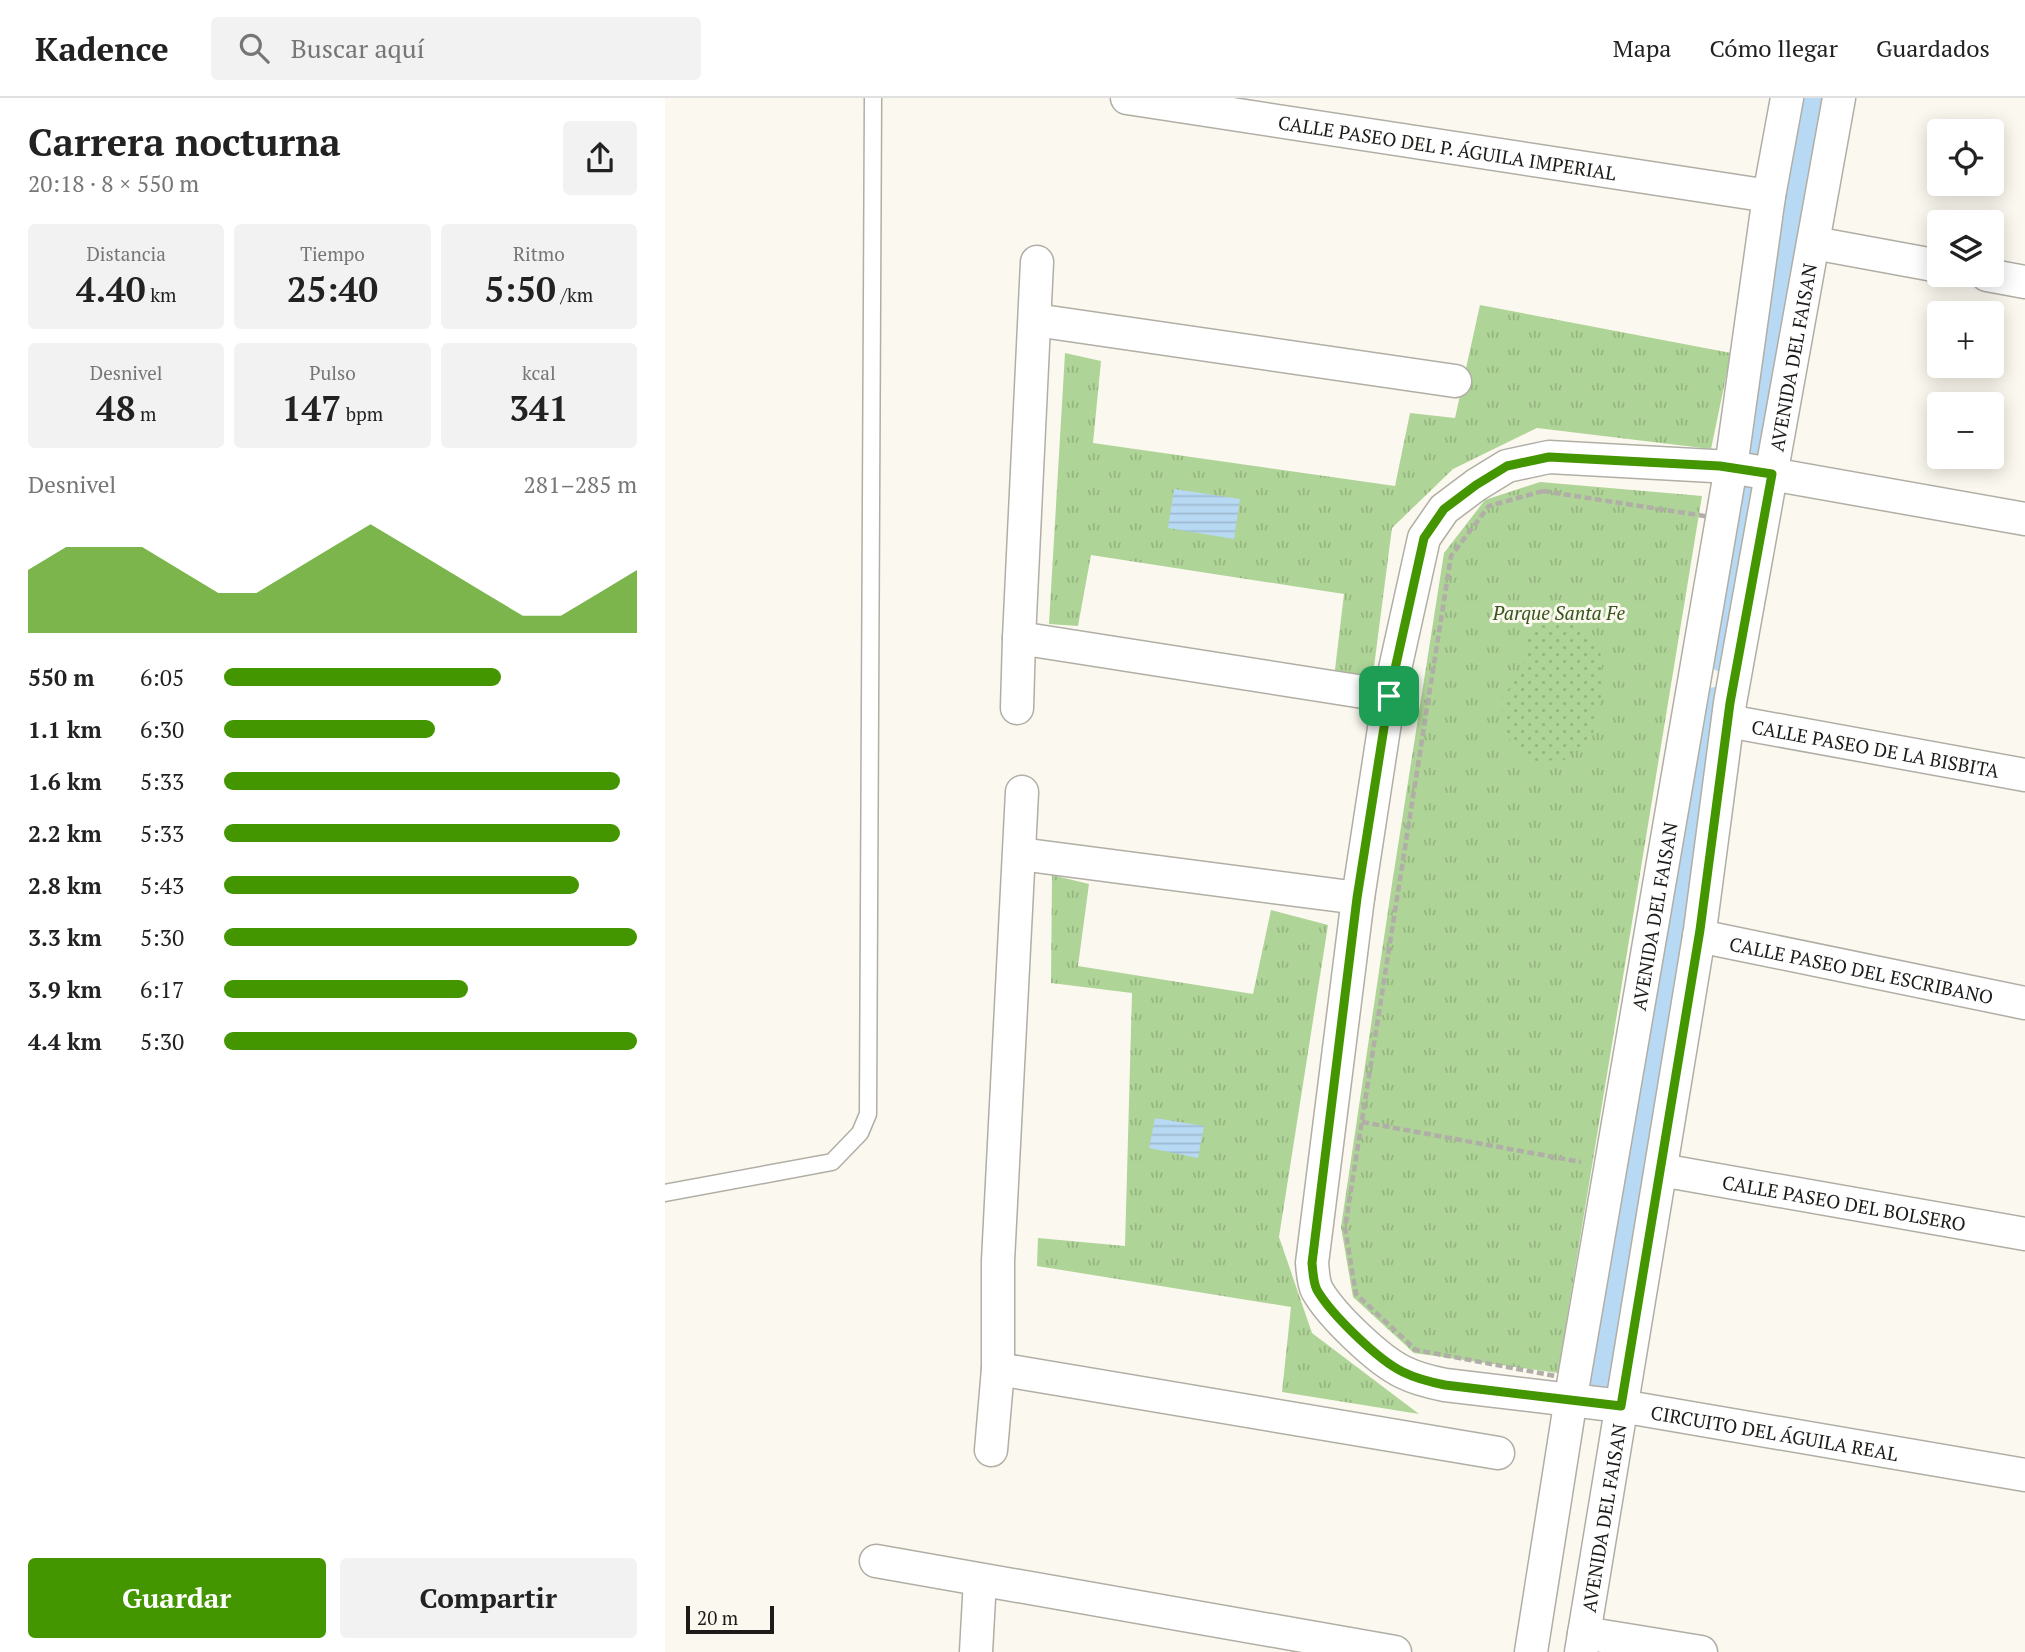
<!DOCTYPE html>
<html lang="es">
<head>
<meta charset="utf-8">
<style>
	:root { --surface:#fff; --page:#f2f2f2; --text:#222; --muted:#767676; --line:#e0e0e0; --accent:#449601 }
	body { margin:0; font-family:"PT Serif",serif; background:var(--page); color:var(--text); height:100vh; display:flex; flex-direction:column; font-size:26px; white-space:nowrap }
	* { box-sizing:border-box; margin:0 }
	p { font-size:23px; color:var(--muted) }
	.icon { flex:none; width:38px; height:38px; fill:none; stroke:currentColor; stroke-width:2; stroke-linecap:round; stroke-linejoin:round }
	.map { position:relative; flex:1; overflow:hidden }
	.side { display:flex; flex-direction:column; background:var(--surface); width:665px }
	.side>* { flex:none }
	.controls { position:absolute; left:1262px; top:21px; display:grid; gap:14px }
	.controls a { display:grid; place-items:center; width:77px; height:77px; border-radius:7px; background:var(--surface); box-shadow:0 4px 18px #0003; font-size:35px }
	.scale { position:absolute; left:21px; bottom:18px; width:88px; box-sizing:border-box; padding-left:7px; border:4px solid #1c1b18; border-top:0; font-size:19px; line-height:24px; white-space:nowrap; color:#1c1b18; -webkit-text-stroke:5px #fbf8ef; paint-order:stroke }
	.pin { position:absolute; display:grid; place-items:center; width:60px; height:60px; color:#fff; margin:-30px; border-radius:14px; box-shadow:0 4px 10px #0006 }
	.round { display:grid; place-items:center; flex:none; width:74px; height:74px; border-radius:7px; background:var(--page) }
	.summary { display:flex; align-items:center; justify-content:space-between; height:119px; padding:0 28px }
	h1 { font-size:38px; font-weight:800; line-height:52px }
	.metrics { display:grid; grid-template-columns:repeat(3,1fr); gap:10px; height:119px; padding:7px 28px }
	.metrics div { display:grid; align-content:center; border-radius:7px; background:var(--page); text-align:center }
	.metrics b { font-size:35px; font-weight:800 }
	.metrics small { font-size:19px; font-weight:400 }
	.metrics p { font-size:19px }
	.chart { height:196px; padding:14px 28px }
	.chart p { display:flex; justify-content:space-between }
	.chart svg { width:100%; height:126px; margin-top:7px; fill:var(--accent); opacity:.7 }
	.action { display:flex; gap:14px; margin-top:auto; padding:14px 28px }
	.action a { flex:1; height:80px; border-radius:7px; background:var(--accent); color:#fff; font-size:28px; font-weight:800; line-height:80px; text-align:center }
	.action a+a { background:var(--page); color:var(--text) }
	ul { padding:0 28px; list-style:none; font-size:23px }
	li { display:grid; grid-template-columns:112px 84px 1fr; align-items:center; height:52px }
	li i { height:18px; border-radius:9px; background:var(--accent) }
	header { display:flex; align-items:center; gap:42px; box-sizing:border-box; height:98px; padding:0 35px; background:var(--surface); border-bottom:2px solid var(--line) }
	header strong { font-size:33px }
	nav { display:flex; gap:38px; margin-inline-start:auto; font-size:24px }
	.search { width:490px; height:63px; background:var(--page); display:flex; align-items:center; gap:18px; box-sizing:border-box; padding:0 24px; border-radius:7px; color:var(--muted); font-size:26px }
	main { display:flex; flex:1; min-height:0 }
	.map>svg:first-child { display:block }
</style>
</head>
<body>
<header>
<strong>Kadence</strong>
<div class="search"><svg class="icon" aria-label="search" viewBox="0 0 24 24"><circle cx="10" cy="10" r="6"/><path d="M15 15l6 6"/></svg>Buscar aquí</div>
<nav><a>Mapa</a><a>Cómo llegar</a><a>Guardados</a></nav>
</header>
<main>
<section class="side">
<div class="summary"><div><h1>Carrera nocturna</h1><p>20:18 · 8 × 550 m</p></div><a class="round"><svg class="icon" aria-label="share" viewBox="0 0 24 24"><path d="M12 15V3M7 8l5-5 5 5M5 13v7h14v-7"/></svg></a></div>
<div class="metrics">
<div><p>Distancia</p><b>4.40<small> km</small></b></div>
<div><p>Tiempo</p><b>25:40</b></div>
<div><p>Ritmo</p><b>5:50<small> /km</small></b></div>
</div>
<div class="metrics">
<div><p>Desnivel</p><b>48<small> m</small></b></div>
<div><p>Pulso</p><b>147<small> bpm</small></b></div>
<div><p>kcal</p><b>341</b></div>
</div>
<div class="chart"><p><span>Desnivel</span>281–285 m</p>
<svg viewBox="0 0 160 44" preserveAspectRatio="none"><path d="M0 44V22L10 14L20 14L30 14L40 22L50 30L60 30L70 22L80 14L90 6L100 14L110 22L120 30L130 38L140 38L150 30L160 22V44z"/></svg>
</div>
<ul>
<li><b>550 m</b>6:05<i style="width:67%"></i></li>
<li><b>1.1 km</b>6:30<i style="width:51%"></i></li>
<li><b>1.6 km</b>5:33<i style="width:96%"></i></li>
<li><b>2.2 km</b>5:33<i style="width:96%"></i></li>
<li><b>2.8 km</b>5:43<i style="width:86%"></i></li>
<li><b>3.3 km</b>5:30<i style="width:100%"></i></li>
<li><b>3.9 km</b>6:17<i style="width:59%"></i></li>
<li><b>4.4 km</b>5:30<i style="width:100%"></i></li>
</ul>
<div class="action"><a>Guardar</a><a>Compartir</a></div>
</section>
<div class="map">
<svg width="1360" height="1554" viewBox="0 0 1360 1554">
	<defs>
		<pattern id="grass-tufts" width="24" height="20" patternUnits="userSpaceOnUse" patternTransform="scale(1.75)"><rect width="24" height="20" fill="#afd497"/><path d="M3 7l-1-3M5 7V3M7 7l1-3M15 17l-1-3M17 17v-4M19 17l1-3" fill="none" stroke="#96b581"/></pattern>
		<pattern id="garden-dots" width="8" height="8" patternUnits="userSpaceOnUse" patternTransform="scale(1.75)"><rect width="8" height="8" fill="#afd497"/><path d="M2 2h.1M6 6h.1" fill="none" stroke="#96b581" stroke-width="1.8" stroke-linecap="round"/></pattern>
		<pattern id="water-rules" width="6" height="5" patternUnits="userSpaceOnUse" patternTransform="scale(1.75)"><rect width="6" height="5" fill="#b8d9f3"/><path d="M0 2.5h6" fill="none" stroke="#9ebad0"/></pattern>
	</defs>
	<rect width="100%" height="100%" fill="#fbf8ef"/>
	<path fill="url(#grass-tufts)" d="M815,207L1066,255L1046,351L872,330L788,371L727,430L707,584L669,580L679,496L426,457L413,528L384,526L400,255L436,263L428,345L730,388L745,315L790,320Z
		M875,384L1037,398L893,1275L749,1255L688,1199L676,1129L727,786L779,455L820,402Z
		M387,777L424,786L413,868L588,896L606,812L663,827L614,1139L647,1235L754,1316L617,1294L626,1209L372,1168L373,1140L460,1148L467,895L386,885Z"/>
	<path fill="url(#garden-dots)" d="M900,522L925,536L935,548L938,590L927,640L899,662L867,663L839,636L837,600L857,572L866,527Z"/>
	<path fill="url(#water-rules)" d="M509,391L575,401L569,441L503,430Z
		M490,1020L539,1028L533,1060L484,1050Z"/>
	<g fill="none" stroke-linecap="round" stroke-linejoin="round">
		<path stroke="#b8d9f3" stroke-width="32" d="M1092,349L1150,0
			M1058,558L1085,397
			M939,1282L1050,605"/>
		<g stroke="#b0aea5" stroke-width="19">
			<path id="service" d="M0,1095L167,1064L195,1035L203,1016L208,0"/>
		</g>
		<g stroke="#b0aea5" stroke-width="35">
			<g id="minor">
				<path id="s1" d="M462,0L1104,98"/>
				<path d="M1149,145L1274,168"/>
				<path d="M1322,177L1360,184"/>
				<path d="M370,222L790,283"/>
				<path id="s2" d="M1360,421L1066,369L884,359L842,368L811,387L779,411L759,440L724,598L693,800L647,1165C648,1174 648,1184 652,1192C666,1217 713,1262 738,1274C752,1281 765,1284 780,1287L956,1308L1360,1377"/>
				<path d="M354,540L724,598"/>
				<path d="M352,610L354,540L372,164"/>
				<path id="s3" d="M1063,623L1360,677"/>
				<path d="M355,756L693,800"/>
				<path id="s4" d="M1034,838L1360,905"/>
				<path id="s5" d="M996,1072L1360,1136"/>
				<path d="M333,1271L833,1355"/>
				<path d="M326,1352L333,1271V1163L357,694"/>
				<path d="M211,1463L730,1554"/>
				<path d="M919,1535L1036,1554"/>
				<path d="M311,1554L315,1482"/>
				<path id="s6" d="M866,1554L909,1281L1066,369L1104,98L1122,0"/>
				<path id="s7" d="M916,1554L1035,832L1065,605L1174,0"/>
			</g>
		</g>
		<path stroke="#b0aea7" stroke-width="4.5" stroke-dasharray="7 3.5" stroke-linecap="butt" d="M878,393L1046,419L896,1279L751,1252L691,1196L680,1130L786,458L824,408Z
			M697,1024L916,1064"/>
		<use href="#service" stroke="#fff" stroke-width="16"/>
		<use href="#minor" stroke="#fff" stroke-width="32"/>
	</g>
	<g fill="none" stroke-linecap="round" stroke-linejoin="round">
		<g stroke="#fff" stroke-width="14">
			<path id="route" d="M884,359L1055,368L1107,376L1065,605L1035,832L956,1308L780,1287C765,1284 752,1281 738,1274C713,1262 666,1216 652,1192C648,1184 648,1174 647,1165L692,800L724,598L759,440L779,411L811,387L842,368Z"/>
		</g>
		<use href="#route" stroke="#449601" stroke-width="9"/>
	</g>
	<g text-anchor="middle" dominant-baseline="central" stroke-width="6" stroke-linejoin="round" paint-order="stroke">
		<g font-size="19" fill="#1c1b18" stroke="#fbf8ef">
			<text stroke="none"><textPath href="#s1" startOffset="324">CALLE PASEO DEL P. ÁGUILA IMPERIAL</textPath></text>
			<text stroke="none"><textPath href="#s7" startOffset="1312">AVENIDA DEL FAISAN</textPath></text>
			<text stroke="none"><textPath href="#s3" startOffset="150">CALLE PASEO DE LA BISBITA</textPath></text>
			<text stroke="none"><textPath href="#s6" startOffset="746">AVENIDA DEL FAISAN</textPath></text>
			<text stroke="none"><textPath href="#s4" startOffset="166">CALLE PASEO DEL ESCRIBANO</textPath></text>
			<text stroke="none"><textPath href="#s5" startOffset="186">CALLE PASEO DEL BOLSERO</textPath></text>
			<text stroke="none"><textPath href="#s2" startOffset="1894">CIRCUITO DEL ÁGUILA REAL</textPath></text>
			<text stroke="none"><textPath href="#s7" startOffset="136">AVENIDA DEL FAISAN</textPath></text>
		</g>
		<g font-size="19" font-style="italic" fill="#35551b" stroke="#fbf8ef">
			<text x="894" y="514">Parque Santa Fe</text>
		</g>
	</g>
</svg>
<div class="controls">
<a><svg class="icon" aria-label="locate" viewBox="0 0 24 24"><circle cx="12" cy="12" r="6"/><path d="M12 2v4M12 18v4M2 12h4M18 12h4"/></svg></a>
<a><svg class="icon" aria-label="layers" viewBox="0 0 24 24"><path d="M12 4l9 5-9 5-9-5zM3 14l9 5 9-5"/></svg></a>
<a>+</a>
<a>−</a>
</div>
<div class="scale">20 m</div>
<div class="pin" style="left:724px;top:598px;background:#1e9e55"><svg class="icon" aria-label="arrive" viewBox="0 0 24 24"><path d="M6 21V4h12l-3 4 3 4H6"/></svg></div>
</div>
</main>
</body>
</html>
